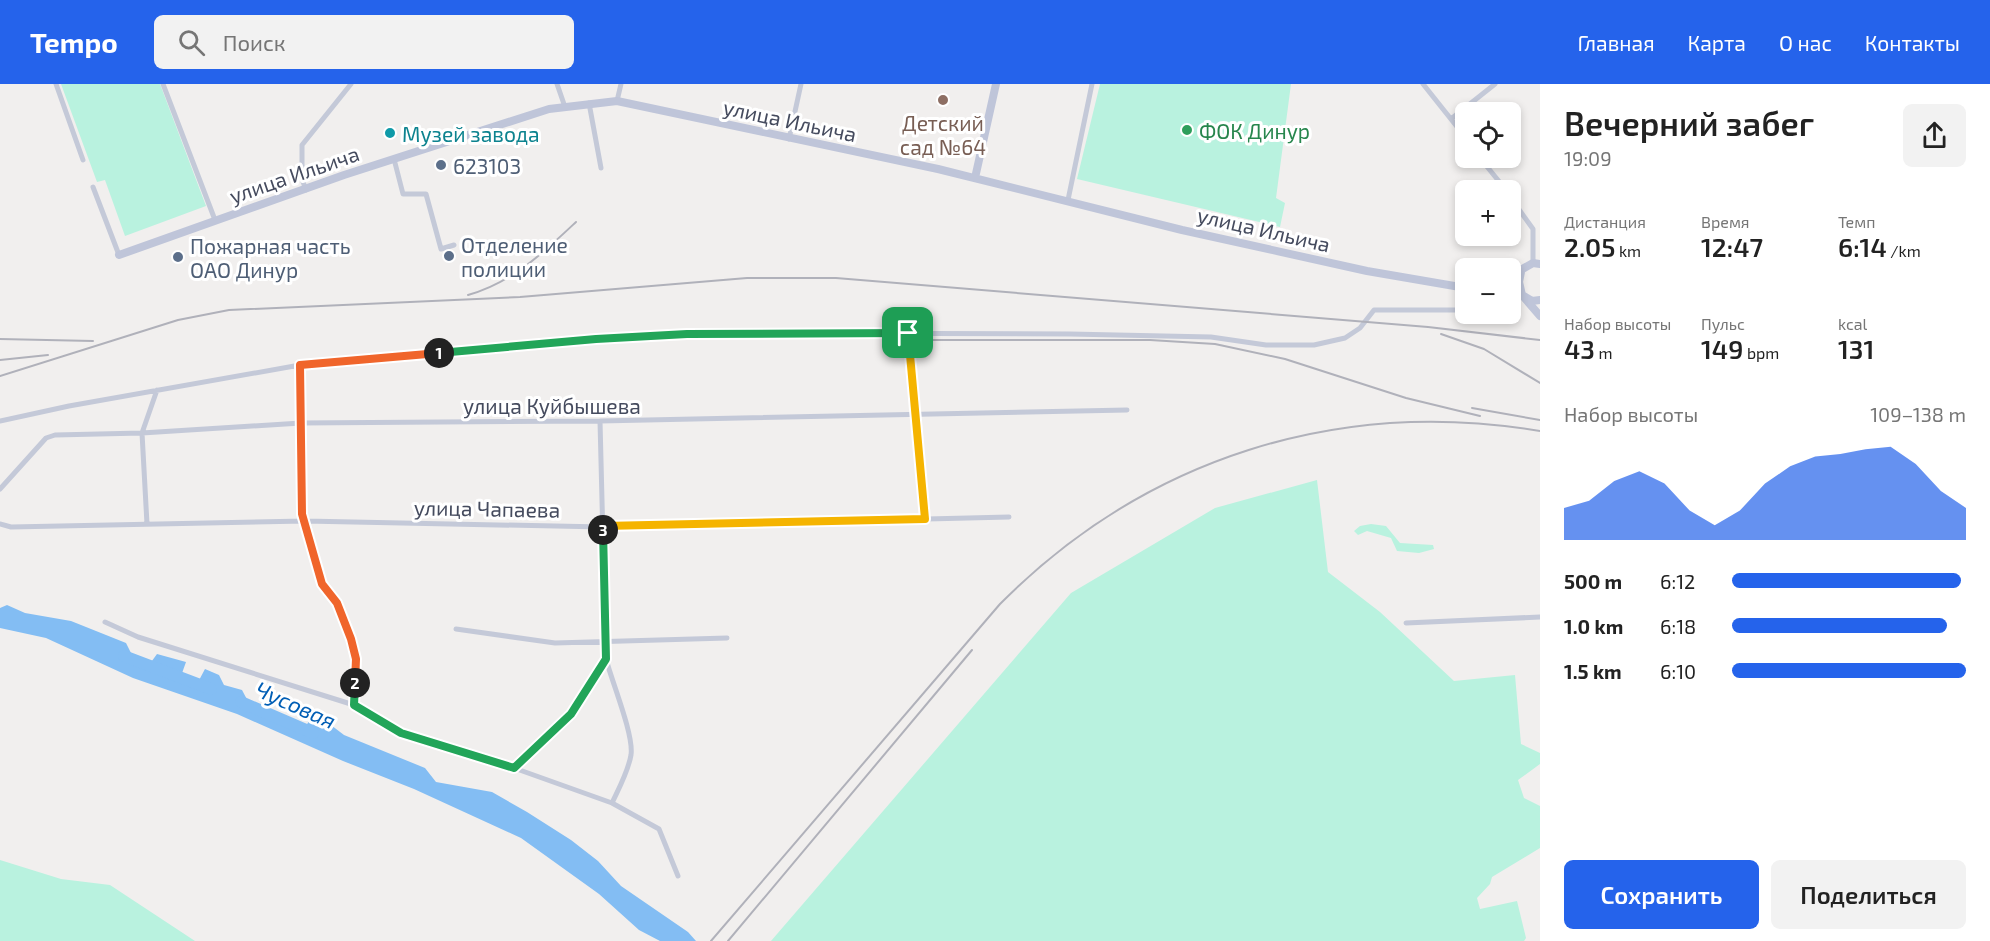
<!DOCTYPE html>
<html lang="ru">
<head>
<meta charset="utf-8">
<style>
	:root { --surface:#fff; --page:#f2f2f2; --text:#222; --muted:#767676; --accent:#2563eb }
	body { margin:0; font-family:"Exo 2",sans-serif; background:var(--page); color:var(--text); height:100vh; display:flex; flex-direction:column; font-size:22px; white-space:nowrap }
	* { box-sizing:border-box; margin:0 }
	p { font-size:20px; color:var(--muted) }
	.icon { flex:none; width:33px; height:33px; fill:none; stroke:currentColor; stroke-width:2; stroke-linecap:round; stroke-linejoin:round }
	.map { position:relative; flex:1; overflow:hidden }
	.drawer { display:flex; flex-direction:column; background:var(--surface); width:450px }
	.drawer>* { flex:none }
	.controls { position:absolute; left:1455px; top:18px; display:grid; gap:12px }
	.controls a { display:grid; place-items:center; width:66px; height:66px; border-radius:9px; background:var(--surface); box-shadow:0 3px 9px #0003; font-size:30px }
	.pin { position:absolute; display:grid; place-items:center; width:51px; height:51px; color:#fff; margin:-26px; border-radius:12px; box-shadow:0 3px 9px #0006 }
	.km { position:absolute; width:30px; height:30px; margin:-15px; border-radius:50%; background:#222; color:#fff; font-size:16px; line-height:30px; text-align:center }
	.round { display:grid; place-items:center; flex:none; width:63px; height:63px; border-radius:9px; background:var(--page) }
	.summary { display:flex; align-items:center; justify-content:space-between; height:102px; padding:0 24px }
	h1 { font-size:33px; font-weight:600; line-height:45px }
	.metrics { display:grid; grid-template-columns:repeat(3,1fr); gap:9px; height:102px; padding:6px 24px }
	.metrics div { display:grid; align-content:center }
	.metrics b { font-size:26px; font-weight:600 }
	.metrics small { font-size:16px; font-weight:400 }
	.metrics p { font-size:16px }
	.chart { height:168px; padding:12px 24px }
	.chart p { display:flex; justify-content:space-between }
	.chart svg { width:100%; height:108px; margin-top:6px; fill:var(--accent); opacity:.7 }
	.cta { display:flex; gap:12px; margin-top:auto; padding:12px 24px }
	.cta a { flex:1; height:69px; border-radius:9px; background:var(--accent); color:#fff; font-size:24px; font-weight:600; line-height:69px; text-align:center }
	.cta a+a { background:var(--page); color:var(--text) }
	ul { padding:0 24px; list-style:none; font-size:20px }
	li { display:grid; grid-template-columns:96px 72px 1fr; align-items:center; height:45px }
	li i { height:15px; border-radius:8px; background:var(--accent) }
	header { display:flex; align-items:center; gap:36px; box-sizing:border-box; height:84px; padding:0 30px; background:var(--accent); color:#fff }
	header strong { font-size:28px }
	nav { display:flex; gap:33px; margin-inline-start:auto; font-size:21px }
	.search { width:420px; height:54px; background:var(--page); display:flex; align-items:center; gap:15px; box-sizing:border-box; padding:0 21px; border-radius:9px; color:var(--muted); font-size:22px }
	main { display:flex; flex:1; min-height:0 }
	.map>svg:first-child { display:block }
</style>
</head>
<body>
<header>
<strong>Tempo</strong>
<div class="search"><svg class="icon" aria-label="search" viewBox="0 0 24 24"><circle cx="10" cy="10" r="6"/><path d="M15 15l6 6"/></svg>Поиск</div>
<nav><a>Главная</a><a>Карта</a><a>О нас</a><a>Контакты</a></nav>
</header>
<main>
<div class="map">
<svg width="1540" height="857" viewBox="0 0 1540 857">
	<rect width="100%" height="100%" fill="#f1efee"/>
	<path fill="#b9f2df" d="M61,0H160L206,122L125,152L105,96L97,98Z
		M1100,0H1291L1276,114L1285,119L1280,143L1077,95Z
		M1317,396L1328,488L1380,528L1454,597L1515,591L1521,660L1540,669V680L1518,696L1524,714L1540,722V764L1492,793L1490,800L1477,814L1480,825L1517,817L1526,854L1524,857H771L1071,509L1215,424Z
		M1371,440L1386,442L1400,459L1433,461L1434,465L1419,469L1397,467L1391,454L1367,447L1358,451L1354,447L1360,442Z
		M0,776L61,795L110,801L195,857H0Z"/>
	<path fill="#83bdf3" d="M7,521L25,529L71,537L126,559L134,575L149,581L157,570L186,578L181,592L197,600L205,585L219,591L224,601L242,606L251,623L304,645L311,634L323,635L344,651L425,684L436,698L492,708L527,728L571,756L598,777L621,802L688,848L696,857H660L639,846L599,810L521,754L414,705L343,677L237,630L133,594L46,554L0,544V524Z"/>
	<g fill="none" stroke-linecap="round" stroke-linejoin="round">
		<path stroke="#83bdf3" stroke-width="12" d="M124,572L211,605
			M241,618L313,649"/>
		<path stroke="#c4c9d8" stroke-width="5" d="M56,0L83,76
			M163,0L215,136
			M557,0L565,23
			M1423,0L1466,54
			M617,17L621,0
			M589,19L601,84
			M1451,35L1495,0
			M789,55L801,0
			M1480,74L1506,106
			M394,75L403,110H426L441,165L454,161
			M93,103L119,171
			M306,106L302,95V61L351,0
			M1510,113L1533,145V179
			M1068,116L1092,0
			M907,249L925,435
			M300,281L302,430L322,500L337,519L351,555L356,575L354,621
			M0,337L69,322L300,281L596,255L743,249L1070,250L1211,253L1266,261H1314L1345,254L1360,244L1374,226H1466
			M0,405L46,354L55,351L142,349L301,339L600,337L1127,326
			M0,440L11,443L305,437L603,443L1009,433
			M147,440L142,349L157,306
			M105,538L138,553L354,621L401,649L514,684L612,719L659,745L678,792
			M1406,539L1540,533
			M456,545L555,559L727,554
			M606,575C612,598 634,651 631,671C628,688 619,704 612,719
			M514,684L571,630L606,575L600,337"/>
		<path stroke="#bfc5d9" stroke-width="8" d="M975,94L996,0
			M119,171L344,91L549,25L617,17L938,85L1182,146L1367,187L1466,204
			M1521,188L1519,198L1522,211L1532,217L1540,216
			M1510,192L1533,179L1540,180
			M1510,209L1522,211L1540,232"/>
		<path stroke="#b0b1ba" stroke-width="2" d="M468,211C512,199 544,168 576,138
			M1441,250L1484,265L1540,299
			M0,255L93,257
			M927,256H1150L1215,260L1285,275L1406,314L1480,332
			M0,276L48,271
			M0,292L178,236L229,226L520,213L747,194H836L1428,243L1540,256
			M1472,324L1540,336
			M711,857L1000,520C1145,374 1338,313 1540,347
			M728,857L972,566"/>
	</g>
	<g fill="none" stroke-linecap="round" stroke-linejoin="round">
		<g stroke="#fff" stroke-width="12">
			<path id="split-1" d="M439,269L596,255L687,250L908,249"/>
		</g>
		<g stroke="#fff" stroke-width="12">
			<path id="split-2" d="M355,599L356,575L351,555L337,519L322,500L302,430L300,281L439,269"/>
		</g>
		<g stroke="#fff" stroke-width="12">
			<path id="split-3" d="M355,599L354,621L401,649L514,684L571,630L606,575L603,446"/>
		</g>
		<g stroke="#fff" stroke-width="12">
			<path id="split-4" d="M603,446V442L925,435L908,249"/>
		</g>
		<use href="#split-1" stroke="#22a559" stroke-width="8"/>
		<use href="#split-2" stroke="#f0652b" stroke-width="8"/>
		<use href="#split-3" stroke="#22a559" stroke-width="8"/>
		<use href="#split-4" stroke="#f5b400" stroke-width="8"/>
	</g>
	<circle fill="#8d6e63" stroke="#fff" stroke-width="2" cx="943" cy="16" r="6"/>
	<circle fill="#2e9e5b" stroke="#fff" stroke-width="2" cx="1187" cy="46" r="6"/>
	<circle fill="#0f9aa8" stroke="#fff" stroke-width="2" cx="390" cy="49" r="6"/>
	<g fill="#5c6f8a" stroke="#fff" stroke-width="2">
		<circle cx="441" cy="81" r="6"/>
		<circle cx="449" cy="172" r="6"/>
		<circle cx="178" cy="173" r="6"/>
	</g>
	<g text-anchor="middle" dominant-baseline="central" stroke-width="6" stroke-linejoin="round" paint-order="stroke">
		<g font-size="21" fill="#454b5e" stroke="#fff">
			<text transform="translate(790 36) rotate(12)">улица Ильича</text>
			<text transform="translate(294 90) rotate(-19)">улица Ильича</text>
			<text transform="translate(1264 145) rotate(13)">улица Ильича</text>
			<text x="552" y="321">улица Куйбышева</text>
			<text transform="translate(487 424) rotate(1)">улица Чапаева</text>
		</g>
		<g font-size="21" fill="#785e54" stroke="#fff">
			<text x="943" y="38">Детский<tspan x="943" dy="24">сад №64</tspan></text>
		</g>
		<g font-size="21" fill="#27864d" stroke="#fff" text-anchor="start">
			<text x="1199" y="46">ФОК Динур</text>
		</g>
		<g font-size="21" fill="#0d838f" stroke="#fff" text-anchor="start">
			<text x="402" y="49">Музей завода</text>
		</g>
		<g font-size="21" fill="#4e5e75" stroke="#fff" text-anchor="start">
			<text x="453" y="81">623103</text>
			<text x="461" y="160">Отделение<tspan x="461" dy="24">полиции</tspan></text>
			<text x="190" y="161">Пожарная часть<tspan x="190" dy="24">ОАО Динур</tspan></text>
		</g>
		<g font-size="22" font-style="italic" fill="#015eb5" stroke="#fff">
			<text transform="translate(296 620) rotate(24)">Чусовая</text>
		</g>
	</g>
</svg>
<div class="controls">
<a><svg class="icon" aria-label="locate" viewBox="0 0 24 24"><circle cx="12" cy="12" r="6"/><path d="M12 2v4M12 18v4M2 12h4M18 12h4"/></svg></a>
<a>+</a>
<a>−</a>
</div>
<div class="pin" style="left:908px;top:249px;background:#1e9e55"><svg class="icon" aria-label="arrive" viewBox="0 0 24 24"><path d="M6 21V4h12l-3 4 3 4H6"/></svg></div>
<b class="km" style="left:439px;top:269px">1</b>
<b class="km" style="left:355px;top:599px">2</b>
<b class="km" style="left:603px;top:446px">3</b>
</div>
<section class="drawer">
<div class="summary"><div><h1>Вечерний забег</h1><p>19:09</p></div><a class="round"><svg class="icon" aria-label="share" viewBox="0 0 24 24"><path d="M12 15V3M7 8l5-5 5 5M5 13v7h14v-7"/></svg></a></div>
<div class="metrics">
<div><p>Дистанция</p><b>2.05<small> km</small></b></div>
<div><p>Время</p><b>12:47</b></div>
<div><p>Темп</p><b>6:14<small> /km</small></b></div>
</div>
<div class="metrics">
<div><p>Набор высоты</p><b>43<small> m</small></b></div>
<div><p>Пульс</p><b>149<small> bpm</small></b></div>
<div><p>kcal</p><b>131</b></div>
</div>
<div class="chart"><p><span>Набор высоты</span>109–138 m</p>
<svg viewBox="0 0 160 44" preserveAspectRatio="none"><path d="M0 44V31L10 28L20 20L30 16L40 21L50 32L60 38L70 32L80 21L90 14L100 10L110 9L120 7L130 6L140 13L150 24L160 31V44z"/></svg>
</div>
<ul>
<li><b>500 m</b>6:12<i style="width:98%"></i></li>
<li><b>1.0 km</b>6:18<i style="width:92%"></i></li>
<li><b>1.5 km</b>6:10<i style="width:100%"></i></li>
</ul>
<div class="cta"><a>Сохранить</a><a>Поделиться</a></div>
</section>
</main>
</body>
</html>
